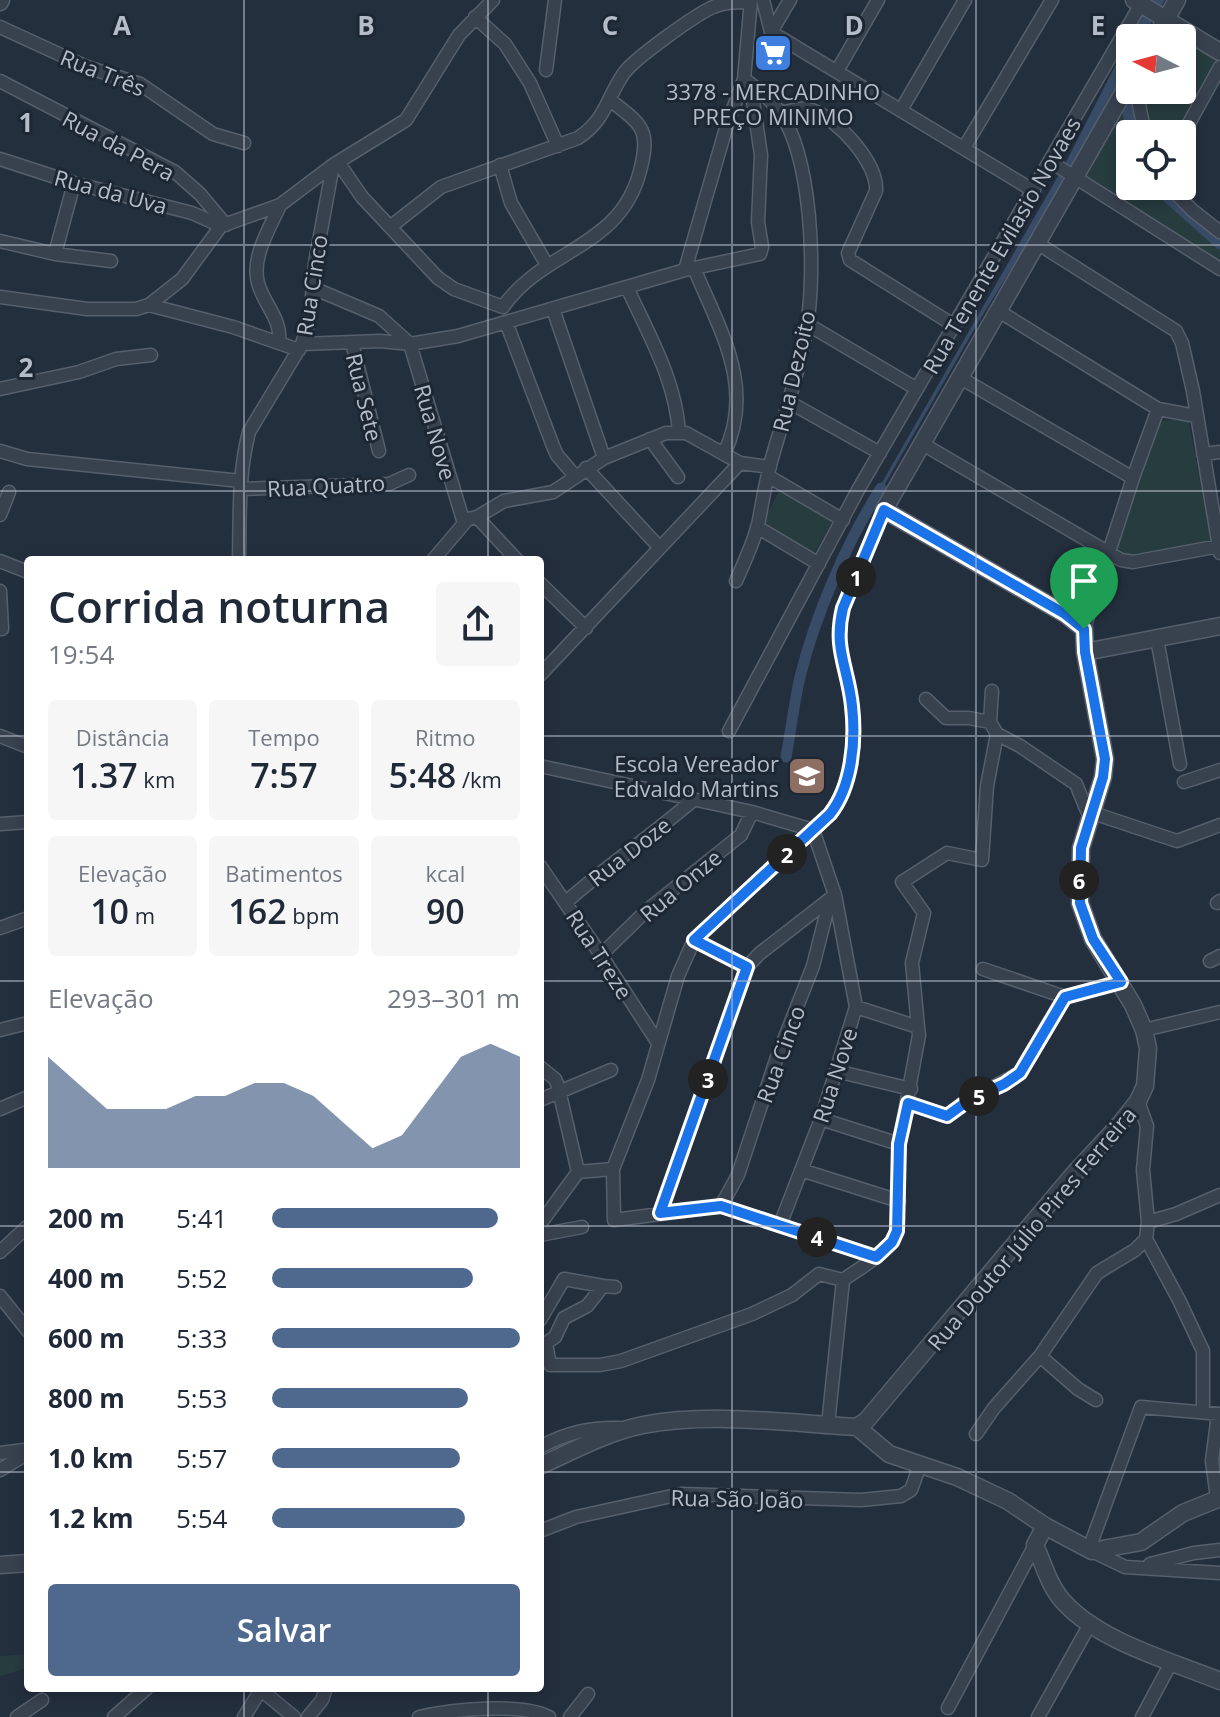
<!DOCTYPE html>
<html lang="pt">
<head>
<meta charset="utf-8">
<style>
	:root { --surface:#fff; --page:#f6f6f7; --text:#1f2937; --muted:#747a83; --accent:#4f688e }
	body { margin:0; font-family:"Open Sans",sans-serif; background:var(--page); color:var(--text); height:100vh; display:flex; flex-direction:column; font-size:30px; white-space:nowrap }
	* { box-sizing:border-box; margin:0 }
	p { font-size:26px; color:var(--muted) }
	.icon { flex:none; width:44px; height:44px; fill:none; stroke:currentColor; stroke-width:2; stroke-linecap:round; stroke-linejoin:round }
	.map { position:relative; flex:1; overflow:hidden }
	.drawer { position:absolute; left:24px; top:556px; width:520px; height:1136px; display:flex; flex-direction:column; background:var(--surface); border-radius:8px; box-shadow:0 4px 12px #0003 }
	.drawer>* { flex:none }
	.needle { width:52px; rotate:276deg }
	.fabs { position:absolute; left:1116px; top:24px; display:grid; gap:16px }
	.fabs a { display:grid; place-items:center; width:80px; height:80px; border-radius:8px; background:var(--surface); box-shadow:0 4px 12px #0003; font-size:40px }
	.pin { position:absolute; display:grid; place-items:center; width:68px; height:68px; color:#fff; margin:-82px -34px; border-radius:50% 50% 50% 0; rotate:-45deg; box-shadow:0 0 8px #0007 }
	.pin .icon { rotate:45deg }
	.km { position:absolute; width:40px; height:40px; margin:-20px; border-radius:50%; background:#222; color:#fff; font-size:22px; line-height:40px; text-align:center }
	.round { display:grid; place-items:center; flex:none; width:84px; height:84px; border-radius:8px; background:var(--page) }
	.headline { display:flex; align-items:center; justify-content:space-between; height:136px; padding:0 24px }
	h1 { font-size:44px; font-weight:600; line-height:60px }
	.metrics { display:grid; grid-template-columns:repeat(3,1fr); gap:12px; height:136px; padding:8px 24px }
	.metrics div { display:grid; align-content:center; border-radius:8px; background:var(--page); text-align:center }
	.metrics b { font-size:34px; font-weight:600 }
	.metrics small { font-size:22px; font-weight:400 }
	.metrics p { font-size:22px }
	.chart { height:224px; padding:16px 24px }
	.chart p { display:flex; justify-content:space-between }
	.chart svg { width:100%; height:144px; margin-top:8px; fill:var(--accent); opacity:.7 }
	.primary-button { display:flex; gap:16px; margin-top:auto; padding:16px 24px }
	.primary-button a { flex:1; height:92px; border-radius:8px; background:var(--accent); color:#fff; font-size:32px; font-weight:600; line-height:92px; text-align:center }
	ul { padding:0 24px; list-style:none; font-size:26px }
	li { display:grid; grid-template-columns:128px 96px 1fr; align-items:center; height:60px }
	li i { height:20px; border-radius:10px; background:var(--accent) }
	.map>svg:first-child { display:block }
</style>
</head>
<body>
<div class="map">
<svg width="1220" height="1717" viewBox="0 0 1220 1717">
	<rect width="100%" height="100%" fill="#242f3e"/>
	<path fill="#263c3f" d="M1163,26L1220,55V64L1179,134H1130V186H1163L1176,212L1220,243V263L1084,177L1130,90H1182V38H1156Z
		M1188,419L1213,546L1123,561L1115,551L1158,421Z
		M780,490L833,520L813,555L761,525Z
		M28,1654V1668L0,1676V1656Z"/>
	<path fill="#394c67" d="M1150,0H1165L1142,38H1130V60L1074,168L982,316L875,501L872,500L1065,164L1142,13Z"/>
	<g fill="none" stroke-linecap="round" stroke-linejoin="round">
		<path stroke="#394c67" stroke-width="11" d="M1128,100L1129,122L1133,134
			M1159,186L1165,195L1220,244
			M786,757C791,730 794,703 800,677C815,616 847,541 881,488"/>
		<g stroke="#565f6c" stroke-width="15">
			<path id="minor" d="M763,0L771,32L1034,191
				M475,17L505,44L530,83L558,146
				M0,27L87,67L140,84L213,134L244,143
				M771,32L790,0
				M546,70L555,0
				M837,71L878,0
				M0,81L175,172L200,194L226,225
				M1136,90L1145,134
				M901,110L965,0
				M781,113C792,110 801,107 812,110C838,119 878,163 876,191L848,253L850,260L955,326
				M1182,136L1220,67
				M964,148L1052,0
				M0,159L74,183L192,213L221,226
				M338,162L362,197L438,278L454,289L503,307
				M1051,162L1220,269
				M500,165L511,203L547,265
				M1169,186L1192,210L1220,232
				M390,227L441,187L578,138C606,120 607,97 624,73C635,58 695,15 713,7C725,2 737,2 750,2
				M0,241L55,254L111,261
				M1037,243L1176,331L1182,343L1193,391L1220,553
				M55,254L74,183
				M694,268C720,331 756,387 724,454
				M685,270L726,128L744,79L751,0
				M627,287C648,334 676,380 679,433
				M313,288L379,316L410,344L463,520L477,517L504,501L553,492L604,458L666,433H686L740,463L770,467
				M0,297L87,309H136L149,305L182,279L221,226L280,205L333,165L406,120L459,35L493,0
				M149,305L233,327L299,350
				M503,307C544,248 620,249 640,171C651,129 642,125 610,100
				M553,309L604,458
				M997,310L1158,409L1196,416
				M506,322L553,446L557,455L575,476
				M807,324L917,389
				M279,342C282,319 264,305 258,283C251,257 270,228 280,205
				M352,343L379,451
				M302,344L380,341L410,344L458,336L685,270L760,254L762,247L758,222L761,155L752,94
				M959,377L1133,478
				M0,389L79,372L116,359L151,355
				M789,402L880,453
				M650,439L678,477
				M921,443L1121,560L1133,562L1219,546
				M0,451L27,459L241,481
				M1203,454L1220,452
				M586,468L660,548
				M768,476L843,520
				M241,489L389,484L409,475
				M0,515L9,492
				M477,517L517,560
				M757,527L819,564
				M239,560C240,517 238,474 249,432L302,344L310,318L315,263L333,165
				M433,560L467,520
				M0,561L28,572
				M736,581C744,563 753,544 758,525C762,505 765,485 770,465C783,419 799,373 807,325C816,271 812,156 779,111C770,98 756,88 744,79
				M540,583L586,628
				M0,591L2,629
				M1084,629L1133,478L1158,409
				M1157,639L1180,764
				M540,675L740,463
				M992,691L990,722L997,734L1020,746L1076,784L1087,811L1177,841L1220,825
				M926,699L946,718H969L990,722
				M729,731L858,490L1141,4
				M0,736L28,747
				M540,766L752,812L813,830
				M1184,782L1220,770
				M0,824L28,822
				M540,866L601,955L658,1043
				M566,902C607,866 651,836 692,801
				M1217,903L1220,901
				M0,928L28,918
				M694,940L747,967
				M601,955L646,911L741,835L752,812
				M1210,961L1220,956
				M983,969L1065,997L1121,982
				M918,1027L912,963L924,913L902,882L947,853L982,860L987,786L997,734
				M0,1030L28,1023
				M1144,1030L1220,1012
				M540,1067L555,1079L558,1086L578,1172
				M836,1071L911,1089
				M540,1100L611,1070
				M908,1103L947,1116L969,1100L1020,1073L1065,997
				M0,1109L28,1097
				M821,1119L899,1144
				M801,1170L899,1201
				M721,1206L738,1175L776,1060L813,966L830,899
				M660,1213L747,967L759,954L835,895
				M1148,1222L1176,1214L1220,1195
				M540,1224L578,1172L613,1169
				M780,1225L821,1119L856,1007L835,895L813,830
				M540,1235L582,1227
				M1146,1239L1179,1300L1203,1351V1412
				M0,1252L28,1226
				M876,1257L721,1206L614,1220L613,1169L648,1080L678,976L694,940L830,814C852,786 857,741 852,706C848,669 833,647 843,608L884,510
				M843,1280C863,1266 887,1254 897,1231L899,1144L919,1035L918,1027L856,1007
				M0,1296L28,1331
				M540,1320L564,1279L603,1286
				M1040,1356L1078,1389L1096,1400
				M550,1365H600L621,1361L752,1314L792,1295L819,1274L843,1280
				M550,1365L546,1343L555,1337L564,1318L587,1306L603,1286L615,1287
				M828,1425L843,1280
				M976,1434L994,1408L1040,1356L1097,1273L1135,1250L1146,1239L1148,1222L1143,1170L1147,1126L1138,1101
				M540,1447C566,1433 590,1427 620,1428
				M0,1453L24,1450
				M0,1470L28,1453
				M1217,1498L1212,1461L1218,1414
				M540,1531L576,1517L681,1494L861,1500L901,1496L911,1490L920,1465
				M1089,1549L1141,1407L1220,1414
				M1092,1551L1125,1567L1220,1573
				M1150,1564L1194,1553L1220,1550
				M261,1690L294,1717
				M948,1708L1035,1545
				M17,1717L42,1700
				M114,1717L147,1688
				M244,1717L262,1688
				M308,1717L322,1700L326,1688
				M419,1717C450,1710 520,1702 549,1717
				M570,1717L588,1694
				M1038,1717L1090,1624
				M1142,1717L1172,1661"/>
		</g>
		<g stroke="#565f6c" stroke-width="19">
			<path id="tertiary" d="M1134,0L1220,52
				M0,2L1,0
				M1155,38L1177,0
				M1085,652L1220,626
				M857,1427L889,1454L957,1477L1008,1501L1045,1526L1092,1551L1141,1542L1183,1513L1220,1498
				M540,1466C572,1451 608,1432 643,1425C712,1412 787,1423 857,1427L866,1421L1072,1176L1120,1124L1138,1101L1145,1086L1148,1048L1144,1030L1133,1005L1093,939L1080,903L1081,848L1103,777L1105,759L1085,652L1084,629L1065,614L884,510L1130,81
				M1045,1526L1035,1545C1043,1563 1049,1585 1062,1600C1097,1641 1171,1661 1220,1681
				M0,1565L28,1563"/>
		</g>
		<use href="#minor" stroke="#38414e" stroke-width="12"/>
		<use href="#tertiary" stroke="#38414e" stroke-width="16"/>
	</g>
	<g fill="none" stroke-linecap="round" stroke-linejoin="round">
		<g stroke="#fff" stroke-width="16">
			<path id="route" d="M884,510L1065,614L1084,629L1085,652L1105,759L1103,777L1081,848L1080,903L1093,939L1121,982L1065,997L1020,1073L1004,1084L969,1100L947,1116L908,1103L899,1144L897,1231L892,1242L876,1257L721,1206L660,1213L747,967L694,940L830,814C852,786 856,741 852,706C848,667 833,649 843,608Z"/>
		</g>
		<use href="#route" stroke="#1a73e8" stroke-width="10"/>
	</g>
	<path fill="none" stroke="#b4bcc9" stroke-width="2" stroke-opacity="0.55" d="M244,0V560M488,0V560M732,0V1717M976,0V1717M0,245H1220M0,491H1220M0,736H28M540,736H1220M0,981H28M540,981H1220M0,1226H28M540,1226H1220M0,1472H28M540,1472H1220M244,1688V1717M488,1688V1717"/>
	<defs>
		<g id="supermarket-square" transform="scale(2)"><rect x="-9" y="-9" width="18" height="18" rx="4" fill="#3f7fe0" stroke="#1d2633"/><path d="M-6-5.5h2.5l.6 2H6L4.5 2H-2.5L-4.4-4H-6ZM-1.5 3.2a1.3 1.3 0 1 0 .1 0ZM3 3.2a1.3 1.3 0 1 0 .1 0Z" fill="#fff"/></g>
		<g id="school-square" transform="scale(2)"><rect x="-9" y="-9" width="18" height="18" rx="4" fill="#8d6e63" stroke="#1d2633"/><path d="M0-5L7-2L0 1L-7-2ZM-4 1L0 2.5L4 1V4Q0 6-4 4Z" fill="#fff"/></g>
	</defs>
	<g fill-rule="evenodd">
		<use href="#supermarket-square" x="773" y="53"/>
		<use href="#school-square" x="807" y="776"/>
	</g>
	<g text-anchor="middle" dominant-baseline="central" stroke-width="6" stroke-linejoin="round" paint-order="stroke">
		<g font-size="22" fill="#b4bcc9" stroke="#1d2633">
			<text transform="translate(103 72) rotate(22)">Rua Três</text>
			<text transform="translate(119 145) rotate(28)">Rua da Pera</text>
			<text transform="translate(111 191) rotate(15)">Rua da Uva</text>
			<text transform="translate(1001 245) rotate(-60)">Rua Tenente Evilasio Novaes</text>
			<text transform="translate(311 285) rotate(-81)">Rua Cinco</text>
			<text transform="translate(793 371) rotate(-77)">Rua Dezoito</text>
			<text transform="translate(365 397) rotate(76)">Rua Sete</text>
			<text transform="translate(436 432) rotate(74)">Rua Nove</text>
			<text transform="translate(326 485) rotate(-3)">Rua Quatro</text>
			<text transform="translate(629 851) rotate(-38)">Rua Doze</text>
			<text transform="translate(680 885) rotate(-40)">Rua Onze</text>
			<text transform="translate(600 954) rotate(57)">Rua Treze</text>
			<text transform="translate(780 1054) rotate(-70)">Rua Cinco</text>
			<text transform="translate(834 1075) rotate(-72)">Rua Nove</text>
			<text transform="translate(1031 1228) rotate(-50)">Rua Doutor Júlio Pires Ferreira</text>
			<text transform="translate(737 1498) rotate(1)">Rua São João</text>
		</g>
		<g font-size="22" fill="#b4bcc9" stroke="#1d2633">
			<text x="773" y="91">3378 - MERCADINHO<tspan x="773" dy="25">PREÇO MINIMO</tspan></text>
			<text x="779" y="763" text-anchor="end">Escola Vereador<tspan x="779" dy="25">Edvaldo Martins</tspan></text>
		</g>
	</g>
	<g font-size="26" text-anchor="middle" font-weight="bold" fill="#b4bcc9" stroke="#1d2633" stroke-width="6" stroke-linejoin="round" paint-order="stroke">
		<text x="122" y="35">A</text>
		<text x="366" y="35">B</text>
		<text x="610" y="35">C</text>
		<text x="854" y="35">D</text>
		<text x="1098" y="35">E</text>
		<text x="26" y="132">1</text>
		<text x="26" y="377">2</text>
	</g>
</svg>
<div class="fabs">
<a><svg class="needle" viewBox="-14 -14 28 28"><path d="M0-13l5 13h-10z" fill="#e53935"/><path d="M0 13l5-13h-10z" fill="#747a83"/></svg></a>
<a><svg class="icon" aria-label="locate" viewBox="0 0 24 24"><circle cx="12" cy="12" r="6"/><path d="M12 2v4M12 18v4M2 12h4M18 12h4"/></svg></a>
</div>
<div class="pin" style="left:1084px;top:629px;background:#1e9e55"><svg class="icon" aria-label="arrive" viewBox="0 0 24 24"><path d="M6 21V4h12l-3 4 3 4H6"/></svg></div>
<b class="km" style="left:856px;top:577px">1</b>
<b class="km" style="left:787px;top:854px">2</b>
<b class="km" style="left:708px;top:1079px">3</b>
<b class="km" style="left:817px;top:1237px">4</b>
<b class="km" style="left:979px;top:1096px">5</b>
<b class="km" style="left:1079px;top:880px">6</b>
<section class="drawer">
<div class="headline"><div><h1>Corrida noturna</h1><p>19:54</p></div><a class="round"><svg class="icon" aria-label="share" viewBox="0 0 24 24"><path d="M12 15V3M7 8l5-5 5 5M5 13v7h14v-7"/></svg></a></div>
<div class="metrics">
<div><p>Distância</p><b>1.37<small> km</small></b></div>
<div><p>Tempo</p><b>7:57</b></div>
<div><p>Ritmo</p><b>5:48<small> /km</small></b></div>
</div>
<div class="metrics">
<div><p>Elevação</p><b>10<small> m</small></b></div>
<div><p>Batimentos</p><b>162<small> bpm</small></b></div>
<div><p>kcal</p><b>90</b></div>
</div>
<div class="chart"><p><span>Elevação</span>293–301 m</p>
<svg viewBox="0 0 160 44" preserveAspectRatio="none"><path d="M0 44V10L10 18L20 26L30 26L40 26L50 22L60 22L70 18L80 18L90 22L100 30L110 38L120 34L130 22L140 10L150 6L160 10V44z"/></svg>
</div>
<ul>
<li><b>200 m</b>5:41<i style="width:91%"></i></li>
<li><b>400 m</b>5:52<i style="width:81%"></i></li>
<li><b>600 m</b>5:33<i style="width:100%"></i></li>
<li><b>800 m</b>5:53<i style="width:79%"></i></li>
<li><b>1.0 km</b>5:57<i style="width:76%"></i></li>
<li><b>1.2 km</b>5:54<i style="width:78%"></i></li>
</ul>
<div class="primary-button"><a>Salvar</a></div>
</section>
</div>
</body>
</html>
